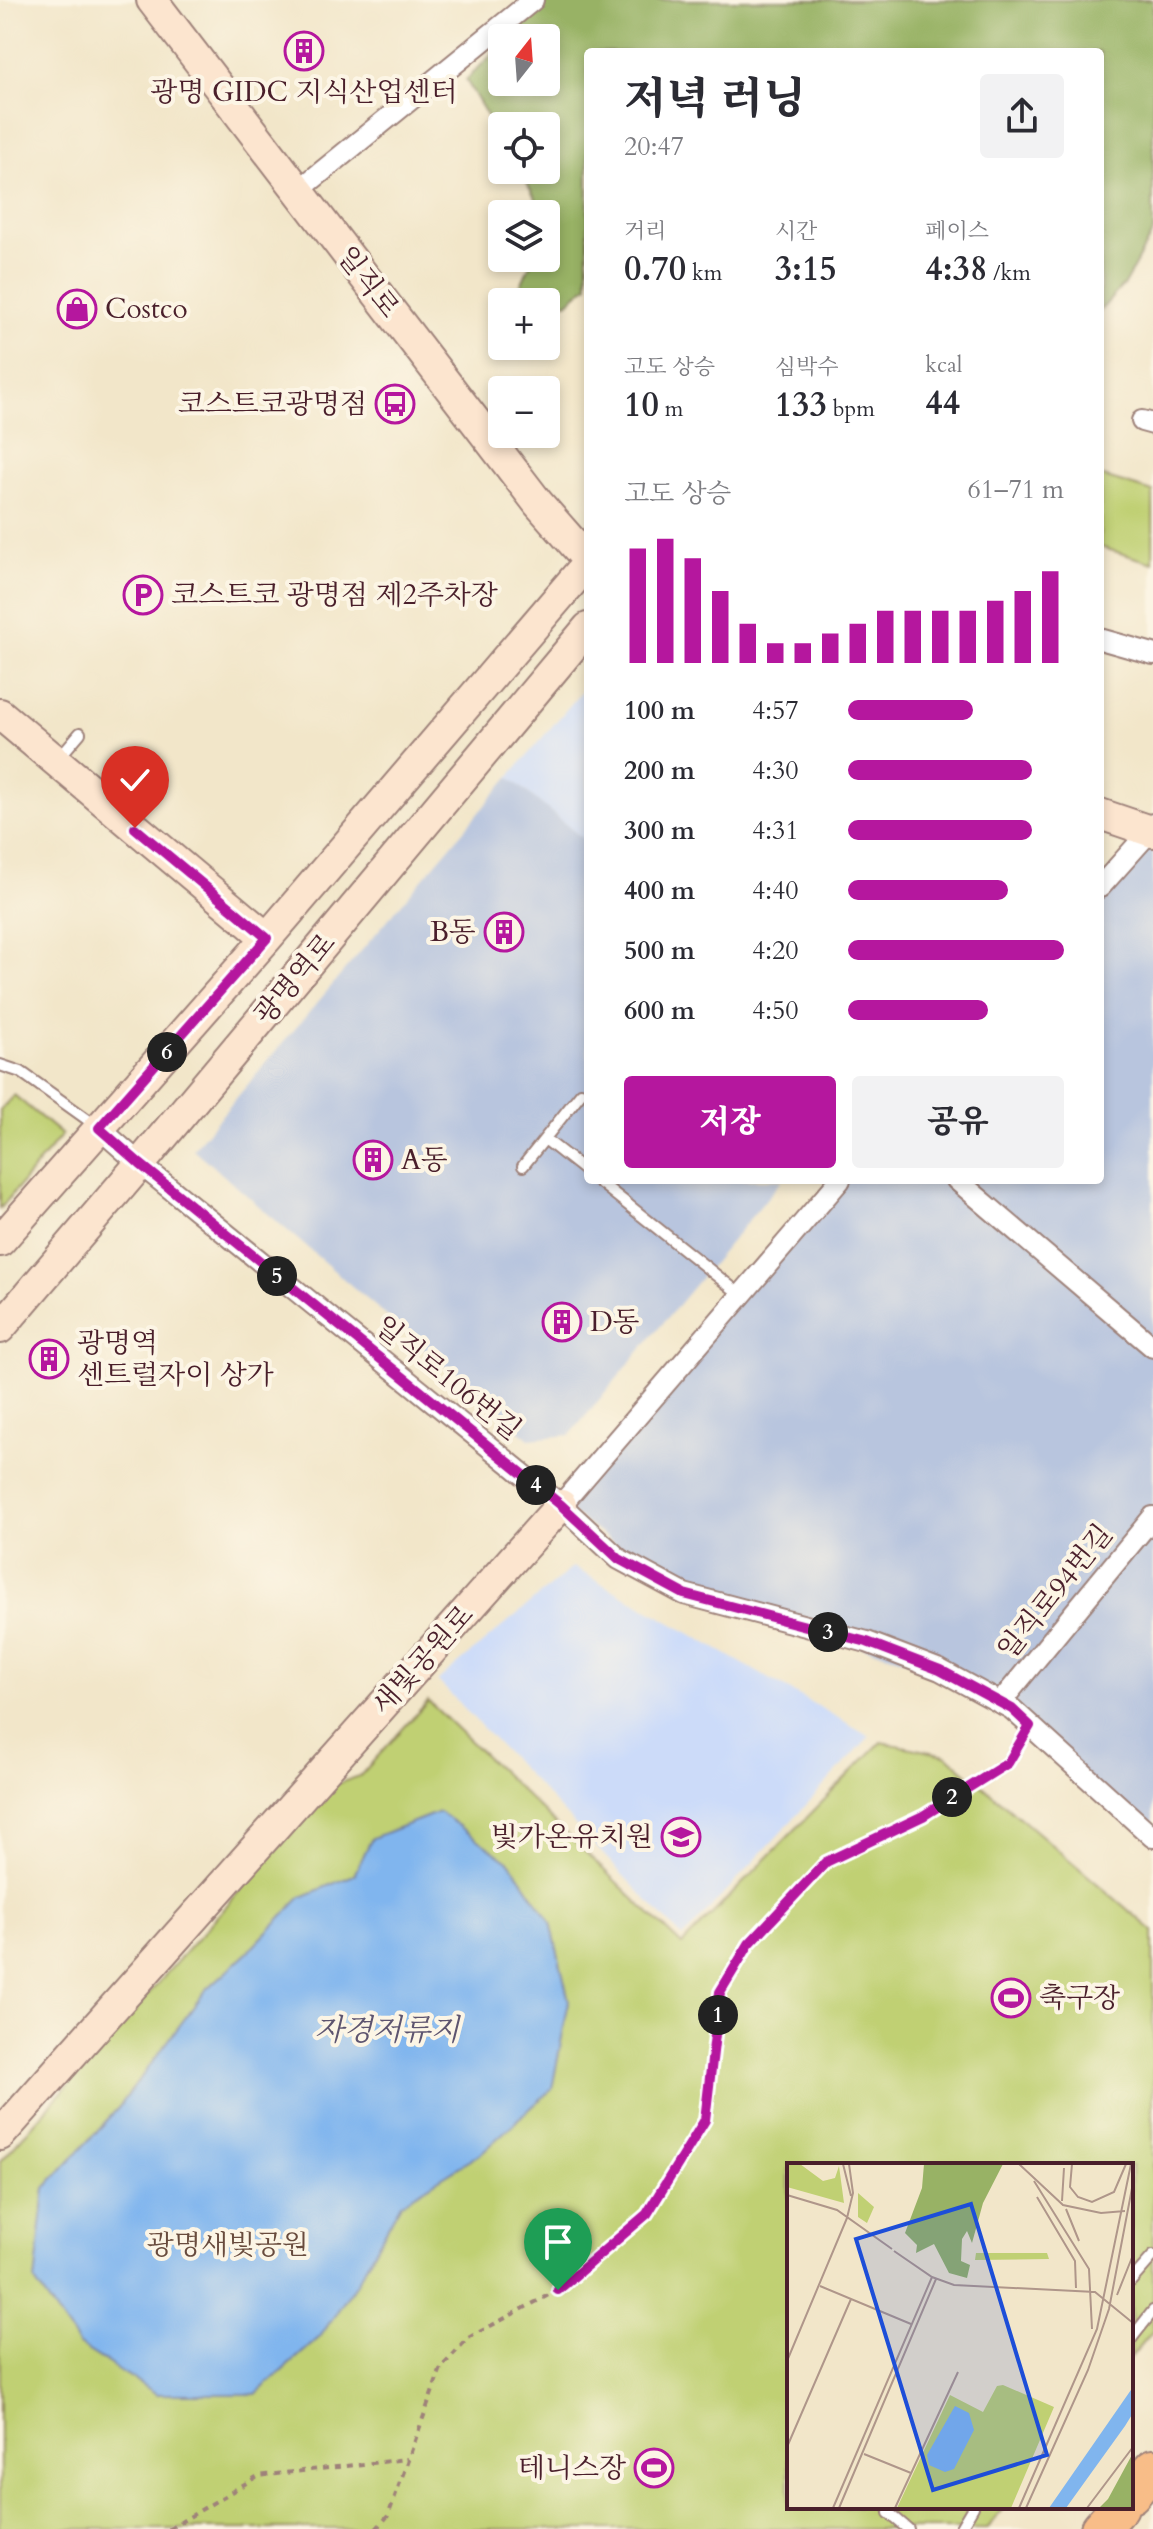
<!DOCTYPE html>
<html lang="ko">
<head>
<meta charset="utf-8">
<style>
	:root { --surface:#fff; --page:#f2f2f3; --text:#2b2b33; --muted:#7c7c81; --accent:#b5179e }
	body { margin:0; font-family:Cardo,"Noto Serif KR",serif; background:var(--page); color:var(--text); height:100vh; display:flex; flex-direction:column; font-size:30px; white-space:nowrap }
	* { box-sizing:border-box; margin:0 }
	p { font-size:26px; color:var(--muted) }
	.icon { flex:none; width:44px; height:44px; fill:none; stroke:currentColor; stroke-width:2; stroke-linecap:round; stroke-linejoin:round }
	.map { position:relative; flex:1; overflow:hidden }
	.sheet { position:absolute; left:584px; top:48px; width:520px; height:1136px; display:flex; flex-direction:column; background:var(--surface); border-radius:8px; box-shadow:0 4px 12px #0003 }
	.sheet>* { flex:none }
	.needle { width:52px; rotate:17deg }
	.tools { position:absolute; left:488px; top:24px; display:grid; gap:16px }
	.tools a { display:grid; place-items:center; width:72px; height:72px; border-radius:8px; background:var(--surface); box-shadow:0 4px 12px #0003; font-size:40px }
	.pin { position:absolute; display:grid; place-items:center; width:68px; height:68px; color:#fff; margin:-82px -34px; border-radius:50% 50% 50% 0; rotate:-45deg; box-shadow:0 0 8px #0007 }
	.pin .icon { rotate:45deg }
	.km { position:absolute; width:40px; height:40px; margin:-20px; border-radius:50%; background:#222; color:#fff; font-size:22px; line-height:40px; text-align:center }
	.round { display:grid; place-items:center; flex:none; width:84px; height:84px; border-radius:8px; background:var(--page) }
	.summary { display:flex; align-items:center; justify-content:space-between; height:136px; padding:0 40px }
	h1 { font-size:44px; font-weight:800; line-height:60px }
	.figures { display:grid; grid-template-columns:repeat(3,1fr); gap:12px; height:136px; padding:8px 40px }
	.figures div { display:grid; align-content:center }
	.figures b { font-size:34px; font-weight:800 }
	.figures small { font-size:22px; font-weight:400 }
	.figures p { font-size:22px }
	.chart { height:224px; padding:16px 40px }
	.chart p { display:flex; justify-content:space-between }
	.chart svg { width:100%; height:144px; margin-top:8px; stroke:var(--accent); stroke-width:6 }
	.cta { display:flex; gap:16px; margin-top:auto; padding:16px 40px }
	.cta a { flex:1; height:92px; border-radius:8px; background:var(--accent); color:#fff; font-size:32px; font-weight:800; line-height:92px; text-align:center }
	.cta a+a { background:var(--page); color:var(--text) }
	ul { padding:0 40px; list-style:none; font-size:26px }
	li { display:grid; grid-template-columns:128px 96px 1fr; align-items:center; height:60px }
	li i { height:20px; border-radius:10px; background:var(--accent) }
	.map>svg:first-child { display:block }
</style>
</head>
<body>
<div class="map">
<svg width="1153" height="2529" viewBox="0 0 1153 2529">
	<rect width="100%" height="100%" fill="#fcf5e5"/>
	<filter id="ink" filterUnits="userSpaceOnUse"><feTurbulence type="fractalNoise" baseFrequency=".0125" numOctaves="2"/><feDisplacementMap in="SourceGraphic" scale="16" xChannelSelector="R" yChannelSelector="G"/><feConvolveMatrix kernelMatrix="1 2 1 2 8 2 1 2 1" color-interpolation-filters="sRGB"/></filter>
	<filter id="wash" filterUnits="userSpaceOnUse"><feTurbulence type="fractalNoise" baseFrequency=".006" numOctaves="4" result="noise"/><feDisplacementMap in="SourceGraphic" scale="32" xChannelSelector="R" yChannelSelector="G"/><feGaussianBlur stdDeviation="1.8" result="paint"/><feColorMatrix in="noise" values="0 0 0 0 0 0 0 0 0 0 0 0 0 0 0 0 0 1.4 0 .05"/><feComposite in="paint" operator="in"/></filter>
	<g filter="url(#wash)">
		<rect width="100%" height="100%" fill="#f2e6c9"/>
		<path fill="#ccdbf9" d="M588,684V843L509,777Z
			M573,1567L870,1736L683,1938L438,1681Z"/>
		<path fill="#b8c5de" d="M509,777L588,843V1180H782L570,1435L529,1439L193,1149Z
			M1153,832V1837L1030,1726L940,1670L684,1594L561,1505L840,1180H1100V887Z"/>
		<path fill="#c0d073" stroke="#85784f" stroke-width="2" d="M1100,476L1153,492V563L1100,547Z
			M14,1095L62,1135L0,1209V1110Z
			M428,1701L682,1945L881,1742L946,1755L1153,1931V2331L1131,2357V2165H789V2507H1005L987,2529H0V2162L333,1785L360,1776Z"/>
		<path fill="#98b265" stroke="#716848" stroke-width="2" d="M549,0H1153V232L1125,283L1100,311V52H588V285L567,303L517,294L533,258H546V228L549,221L519,170H546V126H502V141L466,80L502,45V82H546V38H510Z"/>
		<path fill="#80b5ee" stroke="#656a8c" stroke-width="2" d="M439,1812L510,1862L551,1922L569,2001L552,2089L481,2153L401,2203L357,2282L320,2337L256,2394H157L79,2345L35,2282L45,2188L119,2107L206,1990L248,1952L301,1897L354,1875L372,1838Z"/>
	</g>
	<g filter="url(#ink)">
		<g fill="none" stroke-linecap="round" stroke-linejoin="round">
			<g stroke="#9e827a" stroke-width="14">
				<path id="lane" d="M57,760L80,733
					M0,1065L21,1072L98,1127
					M545,1139L588,1173
					M523,1166L581,1093
					M597,1180L741,1295
					M1131,2281L1153,2256
					M1131,2339L1153,2311
					M889,2513L908,2529
					M960,2529L973,2507"/>
			</g>
			<g stroke="#9e827a" stroke-width="24">
				<path id="street" d="M298,191L533,0
					M1142,421L1153,424
					M1100,639L1153,654
					M1100,887L1150,831L1153,824
					M99,1128L140,1164L561,1505L619,1559L684,1594L867,1642L940,1670L1012,1709L1153,1837
					M957,1180L1153,1347
					M561,1505L840,1180
					M1000,1703L1153,1517"/>
			</g>
			<g stroke="#9e827a" stroke-width="34">
				<path id="secondary" d="M152,0L538,503L588,560
					M0,714L267,938
					M1100,814L1153,832
					M0,1241L267,938L588,563
					M0,1328L140,1164L588,628
					M0,2135L561,1505"/>
			</g>
			<g stroke="#9e827a" stroke-width="42">
				<path id="highway" d="M1131,2494L1153,2469
					M1100,2529L1119,2507"/>
			</g>
			<path stroke="#9e827a" stroke-width="4" stroke-dasharray="6 6" stroke-linecap="butt" d="M169,2529L258,2476L407,2459
				M376,2529L388,2516L441,2368L468,2338L558,2290L647,2214L705,2120L720,1992L749,1944L826,1862L923,1816L1008,1763L1020,1742"/>
			<use href="#lane" stroke="#fff" stroke-width="10"/>
			<use href="#street" stroke="#fff" stroke-width="20"/>
			<use href="#secondary" stroke="#fce5cf" stroke-width="30"/>
			<use href="#highway" stroke="#f8bd88" stroke-width="38"/>
		</g>
	</g>
	<g fill="none" stroke-linecap="round" stroke-linejoin="round" filter="url(#ink)">
		<g stroke="#fff" stroke-width="16">
			<path id="route" d="M135,828L267,938L99,1128L140,1164L561,1505L619,1559L684,1594L867,1642L940,1670L1012,1709L1030,1726L1008,1763L923,1816L826,1862L749,1944L720,1992L705,2120L647,2214L558,2290"/>
		</g>
		<use href="#route" stroke="#b5179e" stroke-width="10"/>
	</g>
	<defs>
		<g id="building-ring" transform="scale(2)"><circle r="9.5" fill="#fcf5e5" stroke="#b5179e" stroke-width="1.5"/><path d="M-4-6H4V6H1V3H-1V6H-4ZM-2.5-4.3h1.7v1.8h-1.7ZM.8-4.3h1.7v1.8H.8ZM-2.5-1h1.7V.8h-1.7ZM.8-1h1.7V.8H.8Z" fill="#b5179e"/></g>
		<g id="shop-ring" transform="scale(2)"><circle r="9.5" fill="#fcf5e5" stroke="#b5179e" stroke-width="1.5"/><path d="M-5-2.5h2.3a2.7 3.5 0 0 1 5.4 0H5L5.5 6h-11ZM-1.5-2.5h3a1.5 2.3 0 0 0-3 0Z" fill="#b5179e"/></g>
		<g id="bus-ring" transform="scale(2)"><circle r="9.5" fill="#fcf5e5" stroke="#b5179e" stroke-width="1.5"/><path d="M-5-6H5V4H4V6H2V4H-2V6H-4V4H-5ZM-3.5-4V0h7V-4ZM-3.5 1.2v1.5H-2V1.2ZM2 1.2v1.5H3.5V1.2Z" fill="#b5179e"/></g>
		<g id="parking-ring" transform="scale(2)"><circle r="9.5" fill="#fcf5e5" stroke="#b5179e" stroke-width="1.5"/><path d="M-3.5-5.5H1a3.5 3.5 0 0 1 0 7H-1V5.5H-3.5ZM-1-3.4V-.6H.8a1.4 1.4 0 0 0 0-2.8Z" fill="#b5179e"/></g>
		<g id="school-ring" transform="scale(2)"><circle r="9.5" fill="#fcf5e5" stroke="#b5179e" stroke-width="1.5"/><path d="M0-5L7-2L0 1L-7-2ZM-4 1L0 2.5L4 1V4Q0 6-4 4Z" fill="#b5179e"/></g>
		<g id="stadium-ring" transform="scale(2)"><circle r="9.5" fill="#fcf5e5" stroke="#b5179e" stroke-width="1.5"/><path d="M0-5a6.5 5 0 1 0 0 10a6.5 5 0 1 0 0-10ZM-3.5-1.8h7v3.6h-7Z" fill="#b5179e"/></g>
	</defs>
	<g fill-rule="evenodd">
		<use href="#building-ring" x="304" y="51"/>
		<use href="#shop-ring" x="77" y="309"/>
		<use href="#bus-ring" x="395" y="404"/>
		<use href="#parking-ring" x="143" y="595"/>
		<use href="#building-ring" x="504" y="932"/>
		<use href="#building-ring" x="373" y="1160"/>
		<use href="#building-ring" x="562" y="1322"/>
		<use href="#building-ring" x="49" y="1359"/>
		<use href="#school-ring" x="681" y="1837"/>
		<use href="#stadium-ring" x="1011" y="1998"/>
		<use href="#stadium-ring" x="654" y="2468"/>
	</g>
	<g text-anchor="middle" dominant-baseline="central" stroke-width="8" stroke-linejoin="round" paint-order="stroke">
		<g font-size="28" fill="#4a1f2b" stroke="#fcf5e5" text-anchor="start">
			<text x="304" y="92" text-anchor="middle">광명 GIDC 지식산업센터</text>
			<text x="105" y="309">Costco</text>
			<text x="367" y="404" text-anchor="end">코스트코광명점</text>
			<text x="171" y="595">코스트코 광명점 제2주차장</text>
			<text x="476" y="932" text-anchor="end">B동</text>
			<text x="401" y="1160">A동</text>
			<text x="590" y="1322">D동</text>
			<text x="77" y="1343">광명역<tspan x="77" dy="32">센트럴자이 상가</tspan></text>
			<text x="653" y="1837" text-anchor="end">빛가온유치원</text>
			<text x="1039" y="1998">축구장</text>
			<text x="626" y="2468" text-anchor="end">테니스장</text>
		</g>
		<g font-size="28" fill="#4a1f2b" stroke="#fcf5e5">
			<text transform="translate(368 282) rotate(52)">일직로</text>
			<text transform="translate(295 979) rotate(-50)">광명역로</text>
			<text transform="translate(448 1378) rotate(39)">일직로106번길</text>
			<text transform="translate(1055 1592) rotate(-51)">일직로94번길</text>
			<text transform="translate(423 1660) rotate(-48)">새빛공원로</text>
		</g>
		<g font-size="28" fill="#684b3d" stroke="#fcf5e5">
			<text x="228" y="2245">광명새빛공원</text>
		</g>
		<g font-size="30" font-style="italic" fill="#5d546f" stroke="#fcf5e5">
			<text x="387" y="2030">자경저류지</text>
		</g>
	</g>
	<g transform="translate(787 2163)">
		<rect width="346" height="346" fill="#f2e6c9"/>
		<path d="M0,1H13L36,18L48,15L52,3L57,40L0,24ZM71,30L87,44L80,60L71,54ZM189,90H260L262,96L188,97ZM216,222L267,244L224,345H110L163,232L196,249L210,223Z" fill="#c0d073"/>
		<path d="M137,1H216L196,40L185,80L180,68L175,76L174,98L183,102L180,115L162,110L147,81L129,90L130,82L118,70L135,25ZM346,290V345H312L321,336Z" fill="#98b265"/>
		<path d="M346,224V250L338,263L279,345H262ZM168,243L182,250L187,267L167,306L158,309L142,302L140,292Z" fill="#80b5ee"/>
		<path fill="none" stroke="#af968a" stroke-width="2" d="M56,1L64,33M232,1L276,42L314,50L338,48M285,1L283,24L291,34L305,39L327,29L339,1M247,18L302,106L305,166M0,32L50,47L105,86M250,34L288,98L289,125M275,38L277,5M279,46L292,78M60,55L66,30L62,1M107,88L145,114L167,122L308,129L346,160M33,123L124,161M330,132L346,92M0,198L60,55M0,284L64,136M77,291L124,310M46,345L145,114M52,345L149,116M108,345L171,209M232,345L310,166L344,1M239,345L301,207L322,146L346,20M300,345L346,284"/>
		<path fill="#1d4ed8" fill-opacity="0.15" stroke="#1d4ed8" stroke-width="4" d="M184,41L260,292L146,327L69,76Z"/>
		<rect width="346" height="346" fill="none" stroke="#4a1f2b" stroke-width="4"/>
	</g>
</svg>
<div class="tools">
<a><svg class="needle" viewBox="-14 -14 28 28"><path d="M0-13l5 13h-10z" fill="#e53935"/><path d="M0 13l5-13h-10z" fill="#7c7c81"/></svg></a>
<a><svg class="icon" aria-label="locate" viewBox="0 0 24 24"><circle cx="12" cy="12" r="6"/><path d="M12 2v4M12 18v4M2 12h4M18 12h4"/></svg></a>
<a><svg class="icon" aria-label="layers" viewBox="0 0 24 24"><path d="M12 4l9 5-9 5-9-5zM3 14l9 5 9-5"/></svg></a>
<a>+</a>
<a>−</a>
</div>
<div class="pin" style="left:558px;top:2290px;background:#1e9e55"><svg class="icon" aria-label="arrive" viewBox="0 0 24 24"><path d="M6 21V4h12l-3 4 3 4H6"/></svg></div>
<div class="pin" style="left:135px;top:828px;background:#d93025"><svg class="icon" aria-label="check" viewBox="0 0 24 24"><path d="M5 12l5 5 9-10"/></svg></div>
<b class="km" style="left:718px;top:2015px">1</b>
<b class="km" style="left:952px;top:1797px">2</b>
<b class="km" style="left:828px;top:1632px">3</b>
<b class="km" style="left:536px;top:1485px">4</b>
<b class="km" style="left:277px;top:1276px">5</b>
<b class="km" style="left:167px;top:1052px">6</b>
<section class="sheet">
<div class="summary"><div><h1>저녁 러닝</h1><p>20:47</p></div><a class="round"><svg class="icon" aria-label="share" viewBox="0 0 24 24"><path d="M12 15V3M7 8l5-5 5 5M5 13v7h14v-7"/></svg></a></div>
<div class="figures">
<div><p>거리</p><b>0.70<small> km</small></b></div>
<div><p>시간</p><b>3:15</b></div>
<div><p>페이스</p><b>4:38<small> /km</small></b></div>
</div>
<div class="figures">
<div><p>고도 상승</p><b>10<small> m</small></b></div>
<div><p>심박수</p><b>133<small> bpm</small></b></div>
<div><p>kcal</p><b>44</b></div>
</div>
<div class="chart"><p><span>고도 상승</span>61–71 m</p>
<svg viewBox="0 0 160 44" preserveAspectRatio="none"><path d="M5 44V9M15 44V6M25 44V12M35 44V22M45 44V32M55 44V38M65 44V38M75 44V35M85 44V32M95 44V28M105 44V28M115 44V28M125 44V28M135 44V25M145 44V22M155 44V16"/></svg>
</div>
<ul>
<li><b>100 m</b>4:57<i style="width:58%"></i></li>
<li><b>200 m</b>4:30<i style="width:85%"></i></li>
<li><b>300 m</b>4:31<i style="width:85%"></i></li>
<li><b>400 m</b>4:40<i style="width:74%"></i></li>
<li><b>500 m</b>4:20<i style="width:100%"></i></li>
<li><b>600 m</b>4:50<i style="width:65%"></i></li>
</ul>
<div class="cta"><a>저장</a><a>공유</a></div>
</section>
</div>
</body>
</html>
